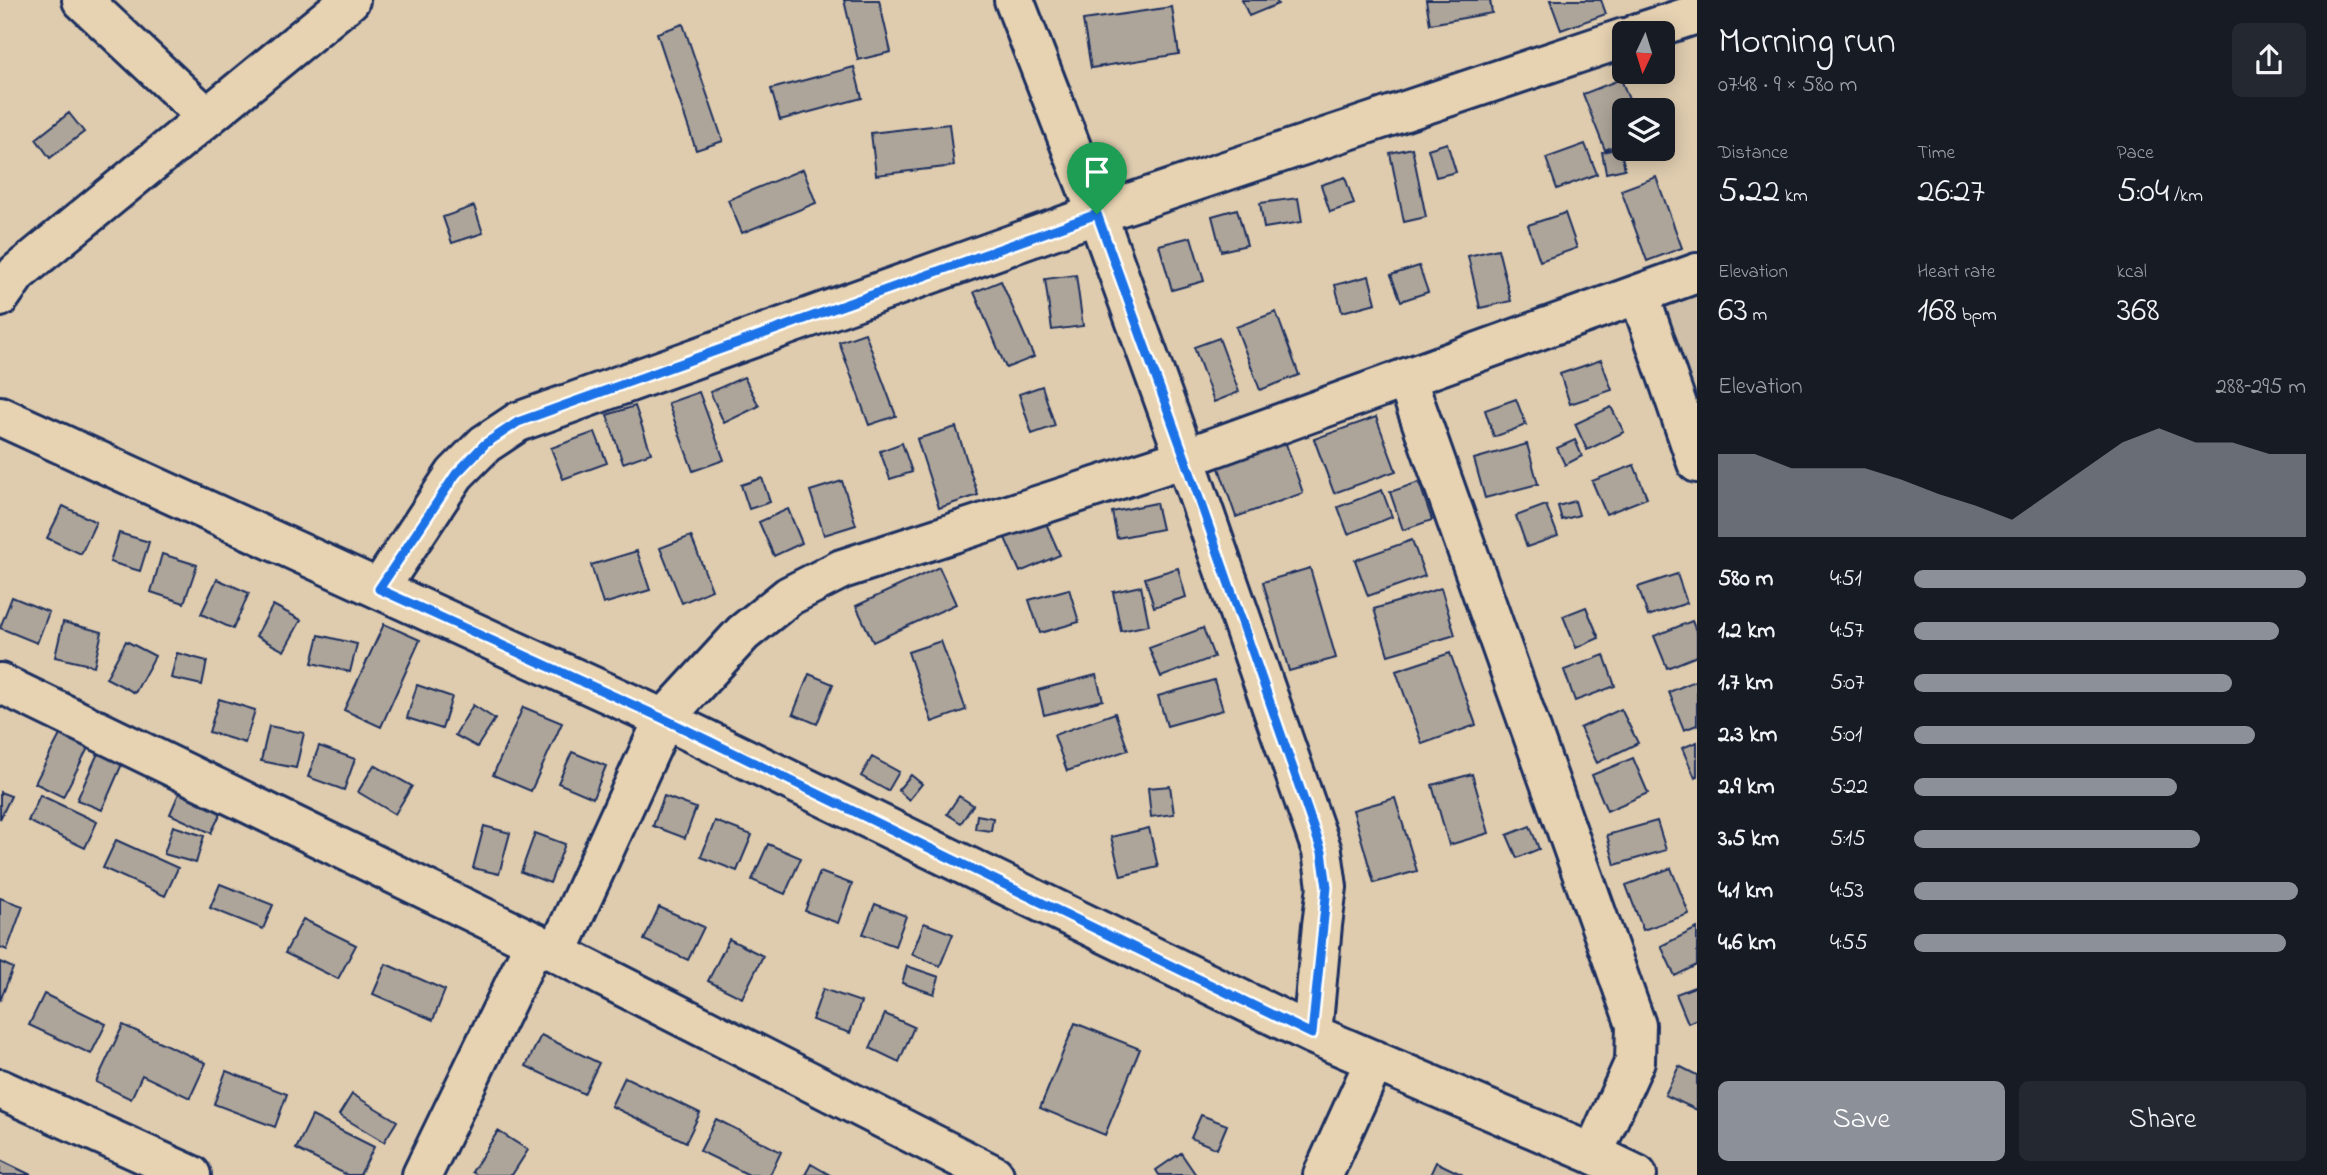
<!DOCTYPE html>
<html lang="en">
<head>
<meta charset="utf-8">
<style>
	:root { --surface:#171b24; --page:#242831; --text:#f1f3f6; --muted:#9ea1a6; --accent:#8c9099 }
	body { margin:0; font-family:"Indie Flower",sans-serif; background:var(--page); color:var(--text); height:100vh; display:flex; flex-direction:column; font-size:26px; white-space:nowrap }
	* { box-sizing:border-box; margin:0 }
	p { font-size:23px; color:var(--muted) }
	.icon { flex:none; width:38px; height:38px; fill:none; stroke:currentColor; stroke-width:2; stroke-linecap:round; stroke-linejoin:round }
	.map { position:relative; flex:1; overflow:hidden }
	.sheet { display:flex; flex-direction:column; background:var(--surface); width:630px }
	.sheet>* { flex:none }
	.needle { width:46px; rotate:184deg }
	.controls { position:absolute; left:1612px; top:21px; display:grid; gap:14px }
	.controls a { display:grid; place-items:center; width:63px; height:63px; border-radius:10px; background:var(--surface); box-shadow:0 4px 18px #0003; font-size:35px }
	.pin { position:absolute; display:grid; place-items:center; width:60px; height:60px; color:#fff; margin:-72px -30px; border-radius:50% 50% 50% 0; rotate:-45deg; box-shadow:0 0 7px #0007 }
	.pin .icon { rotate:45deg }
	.round { display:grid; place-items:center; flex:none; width:74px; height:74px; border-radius:10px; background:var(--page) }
	.headline { display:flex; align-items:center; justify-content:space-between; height:119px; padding:0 21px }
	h1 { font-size:38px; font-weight:600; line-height:52px }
	.stats { display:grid; grid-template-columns:repeat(3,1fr); gap:10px; height:119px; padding:7px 21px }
	.stats div { display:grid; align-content:center }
	.stats b { font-size:35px; font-weight:600 }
	.stats small { font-size:19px; font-weight:400 }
	.stats p { font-size:19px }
	.chart { height:196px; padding:14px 21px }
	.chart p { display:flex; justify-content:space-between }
	.chart svg { width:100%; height:126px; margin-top:7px; fill:var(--accent); opacity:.7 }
	.button { display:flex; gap:14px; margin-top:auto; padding:14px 21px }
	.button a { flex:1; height:80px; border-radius:10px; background:var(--accent); color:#fff; font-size:28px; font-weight:600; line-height:80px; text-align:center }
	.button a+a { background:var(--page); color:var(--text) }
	ul { padding:0 21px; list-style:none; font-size:23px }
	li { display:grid; grid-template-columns:112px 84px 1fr; align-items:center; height:52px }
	li i { height:18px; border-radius:9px; background:var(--accent) }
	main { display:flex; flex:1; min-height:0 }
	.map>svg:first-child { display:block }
</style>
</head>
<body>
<main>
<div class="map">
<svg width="1697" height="1175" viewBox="0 0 1697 1175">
	<rect width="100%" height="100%" fill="#dfccaf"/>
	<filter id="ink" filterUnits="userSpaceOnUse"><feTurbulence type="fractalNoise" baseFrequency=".0143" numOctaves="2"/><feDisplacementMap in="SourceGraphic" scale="14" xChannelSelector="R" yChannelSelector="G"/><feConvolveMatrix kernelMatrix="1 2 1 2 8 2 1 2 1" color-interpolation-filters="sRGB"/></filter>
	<g filter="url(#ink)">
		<path fill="#d0c0a9" d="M1697,285V404L1660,297Z"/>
		<path fill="#aea59a" stroke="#1b2f5e" stroke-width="2" d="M844,0H879L891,52L858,60Z
			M1242,0H1276L1278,4L1249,16Z
			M1426,0H1490L1492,13L1430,24Z
			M1550,0H1601L1606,14L1561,30Z
			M1172,7L1179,54L1091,68L1083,20Z
			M683,24L723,141L696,150L657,33Z
			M854,67L862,98L780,120L771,89Z
			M1621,79L1633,110H1624V142L1605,150L1583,94Z
			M69,113L84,132L50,158L36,139Z
			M949,124L954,166L876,175L871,133Z
			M1447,143L1456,172L1436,177L1428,149Z
			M1585,144L1597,174L1557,189L1546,158Z
			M1412,148L1426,217L1404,222L1390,153Z
			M1620,148L1625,169L1606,173L1602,152Z
			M803,169L816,203L742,233L728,200Z
			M1345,177L1354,204L1330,212L1321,185Z
			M1656,177L1682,248L1647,261L1621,190Z
			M1298,198L1302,222L1264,228L1260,203Z
			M474,206L483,233L452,243L443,217Z
			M1237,209L1247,245L1221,251L1212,216Z
			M1565,213L1577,248L1540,261L1528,225Z
			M1191,237L1204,281L1172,290L1159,245Z
			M1498,249L1511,301L1480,308L1468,256Z
			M1419,266L1428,292L1401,301L1391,275Z
			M1076,275L1083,326L1052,330L1045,279Z
			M1369,276L1376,303L1342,312L1335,285Z
			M1001,281L1034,357L1006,368L974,292Z
			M1276,312L1299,375L1260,390L1236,327Z
			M865,333L896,416L869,425L839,342Z
			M1219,338L1239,392L1214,402L1194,347Z
			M1601,360L1612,390L1570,404L1560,374Z
			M744,377L759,406L724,423L710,392Z
			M1042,386L1055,426L1032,434L1019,394Z
			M699,392L724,460L693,471L668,403Z
			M1516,399L1526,425L1494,437L1485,410Z
			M635,406L651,453L623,463L607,415Z
			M1611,407L1624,432L1587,450L1575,424Z
			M1376,417L1396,471L1334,493L1314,439Z
			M956,427L978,495L939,508L917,439Z
			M595,432L607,463L563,479L551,448Z
			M1575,440L1582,456L1565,465L1557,448Z
			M1285,441L1303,493L1236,517L1218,465Z
			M902,443L912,472L890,479L880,451Z
			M1527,444L1538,484L1485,498L1474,459Z
			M1634,465L1647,498L1606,514L1592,481Z
			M762,478L770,502L749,509L741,485Z
			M842,481L856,525L824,535L810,491Z
			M1419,482L1432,520L1403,530L1390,492Z
			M1382,490L1392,517L1348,534L1338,507Z
			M1575,501L1579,515L1562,520L1558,506Z
			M1156,503L1162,529L1117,538L1112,512Z
			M1546,505L1558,536L1527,547L1516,516Z
			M63,506L96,522L81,554L47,538Z
			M788,509L802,543L774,556L759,522Z
			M1045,521L1060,555L1020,572L1005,538Z
			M119,533L149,542L140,571L110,562Z
			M691,536L712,590L682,603L660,548Z
			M1412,540L1425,576L1368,596L1355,560Z
			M637,551L650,590L603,604L591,565Z
			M162,554L197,565L184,603L151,592Z
			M939,567L956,604L873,642L856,606Z
			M1178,568L1186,597L1154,607L1145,578Z
			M1310,568L1336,658L1289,671L1263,582Z
			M1677,574L1687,603L1648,616L1638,587Z
			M217,579L249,593L233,629L201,614Z
			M1141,586L1149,625L1121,631L1113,592Z
			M1441,588L1455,635L1388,655L1374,609Z
			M1069,589L1079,622L1040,633L1029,600Z
			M12,597L49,612L37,643L0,628Z
			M273,605L301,620L284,651L256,636Z
			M1586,607L1599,638L1576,648L1563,616Z
			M1692,621L1697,633V656L1667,668L1654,636Z
			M63,622L102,632L94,666L55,657Z
			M384,624L420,640L381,727L344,710Z
			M1203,628L1214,657L1161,677L1149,648Z
			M319,635L357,644L350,672L312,663Z
			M126,641L155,656L135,693L106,678Z
			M941,641L966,710L932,722L908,652Z
			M177,653L207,661L202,685L171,678Z
			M1450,653L1476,725L1422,744L1396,671Z
			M1604,655L1615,686L1575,701L1564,670Z
			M809,674L833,684L817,724L793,714Z
			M1096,675L1103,700L1044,715L1038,690Z
			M1214,680L1223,710L1167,726L1158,696Z
			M1697,680V725L1684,730L1669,692Z
			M417,685L452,697L442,729L407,718Z
			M219,699L255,710L245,743L209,732Z
			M473,705L495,719L477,747L455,735Z
			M523,707L562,723L531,791L493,775Z
			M1621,709L1638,743L1597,763L1580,728Z
			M1115,713L1128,750L1067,771L1054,735Z
			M269,726L304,733L296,768L261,761Z
			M62,731L90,744L63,797L35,783Z
			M1697,742V777L1695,778L1682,748Z
			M319,746L355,759L344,790L308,777Z
			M572,752L606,766L593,798L558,783Z
			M98,753L122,764L102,810L77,800Z
			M872,757L899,772L888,791L861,776Z
			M1633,758L1648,793L1607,811L1592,775Z
			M374,765L412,786L395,814L358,792Z
			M1472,774L1489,833L1449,845L1432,785Z
			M911,775L922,784L909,800L898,790Z
			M1170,786L1174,814L1151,817L1148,788Z
			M0,792L11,796L0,819Z
			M179,793L221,813L211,833L170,814Z
			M40,795L97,822L85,848L28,821Z
			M664,796L696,808L685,838L653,826Z
			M959,796L973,805L961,823L947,814Z
			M1395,798L1417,871L1374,883L1353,810Z
			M977,815L993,818L991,831L975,829Z
			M715,821L752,835L737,871L701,857Z
			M1657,821L1666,850L1615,865L1607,835Z
			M173,826L204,836L196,863L164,854Z
			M484,826L510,833L499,874L473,868Z
			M1530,826L1539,849L1517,858L1507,835Z
			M1149,828L1158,867L1121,876L1111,837Z
			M535,833L565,844L550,883L521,872Z
			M116,840L178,868L165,896L103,868Z
			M768,844L801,858L785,894L752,880Z
			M1671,868L1689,914L1643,930L1626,885Z
			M820,872L852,884L838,923L805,911Z
			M220,884L273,905L263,929L210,908Z
			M0,898L23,906L7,950L0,947Z
			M875,904L906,916L895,946L863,934Z
			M659,907L704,927L688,960L644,940Z
			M303,919L356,945L338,979L285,953Z
			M924,923L953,934L940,966L912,954Z
			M1697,928V965L1675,976L1661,946Z
			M729,939L763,956L742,998L708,981Z
			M0,962L13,968L0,1001Z
			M386,964L445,990L433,1020L373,994Z
			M907,966L939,977L934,994L902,983Z
			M1697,986V1019L1688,1023L1676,994Z
			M823,989L861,1002L850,1033L812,1020Z
			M44,994L106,1024L91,1054L29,1025Z
			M885,1014L914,1027L899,1062L870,1048Z
			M1075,1023L1140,1049L1105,1135L1040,1108Z
			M123,1025L206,1063L190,1098L142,1075L131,1099L96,1082Z
			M541,1035L599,1063L584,1094L526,1066Z
			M1679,1066L1697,1075V1110L1665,1095Z
			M226,1071L287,1094L275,1127L214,1104Z
			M625,1077L700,1113L686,1142L611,1106Z
			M352,1094L397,1121L384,1142L339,1115Z
			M1201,1115L1227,1125L1217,1149L1191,1138Z
			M312,1116L374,1147L360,1175H347L296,1149Z
			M716,1119L781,1152L770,1175H749L700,1151Z
			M498,1131L528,1150L512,1175H477L472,1172Z
			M1181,1153L1196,1175H1159L1156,1170Z
			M0,1160L31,1175H0Z
			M1436,1162L1463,1175H1430Z
			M811,1164L830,1175H805Z"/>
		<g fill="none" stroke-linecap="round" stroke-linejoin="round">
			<g stroke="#1b2f5e" stroke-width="44">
				<path id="minor" d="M82,0L207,117
					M1014,0L1097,214L1185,458L1322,851L1327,887L1322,925L1312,1034
					M1638,33L1697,14
					M1639,294L1697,463
					M0,297L17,273L350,0
					M1406,378L1636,1025L1635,1061L1593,1154
					M0,416L664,719L1312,1034L1593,1154L1637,1175
					M379,589L455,474L485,444L518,422L1097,214L1624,38
					M0,683L557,953L994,1175
					M557,953L664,719L743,633L789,596L842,569L1185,458L1697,273
					M0,1089L191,1175
					M422,1175L535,942
					M1323,1175L1375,1060"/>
			</g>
			<use href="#minor" stroke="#e7d3b2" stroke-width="38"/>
		</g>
	</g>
	<g fill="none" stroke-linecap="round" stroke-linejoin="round" filter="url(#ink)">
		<g stroke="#fff" stroke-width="14">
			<path id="route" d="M1097,214L1185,458L1322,852L1327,887L1312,1034L664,719L379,589L456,474L485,444L518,422Z"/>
		</g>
		<use href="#route" stroke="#1a73e8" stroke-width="9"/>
	</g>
</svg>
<div class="controls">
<a><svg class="needle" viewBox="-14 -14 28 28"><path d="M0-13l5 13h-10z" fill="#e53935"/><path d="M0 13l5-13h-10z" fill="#9ea1a6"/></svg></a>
<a><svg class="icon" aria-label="layers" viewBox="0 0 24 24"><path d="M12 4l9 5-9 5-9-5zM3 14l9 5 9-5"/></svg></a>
</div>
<div class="pin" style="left:1097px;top:214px;background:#1e9e55"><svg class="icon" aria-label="arrive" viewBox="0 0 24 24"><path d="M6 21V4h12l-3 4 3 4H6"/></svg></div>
</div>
<section class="sheet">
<div class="headline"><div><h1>Morning run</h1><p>07:48 · 9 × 580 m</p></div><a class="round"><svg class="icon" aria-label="share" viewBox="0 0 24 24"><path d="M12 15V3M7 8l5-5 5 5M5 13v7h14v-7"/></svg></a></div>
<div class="stats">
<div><p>Distance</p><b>5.22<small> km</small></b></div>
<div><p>Time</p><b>26:27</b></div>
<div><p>Pace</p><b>5:04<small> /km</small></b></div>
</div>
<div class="stats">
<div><p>Elevation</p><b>63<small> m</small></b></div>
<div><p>Heart rate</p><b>168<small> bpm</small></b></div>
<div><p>kcal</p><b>368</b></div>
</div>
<div class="chart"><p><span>Elevation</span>288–295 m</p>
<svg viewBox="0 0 160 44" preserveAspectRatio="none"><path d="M0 44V15L10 15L20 20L30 20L40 20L50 24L60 29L70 33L80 38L90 29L100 20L110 11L120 6L130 11L140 11L150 15L160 15V44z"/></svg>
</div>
<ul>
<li><b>580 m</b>4:51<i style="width:100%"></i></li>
<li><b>1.2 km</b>4:57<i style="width:93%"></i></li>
<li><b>1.7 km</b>5:07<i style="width:81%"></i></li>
<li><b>2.3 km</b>5:01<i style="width:87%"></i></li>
<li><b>2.9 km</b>5:22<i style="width:67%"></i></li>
<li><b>3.5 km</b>5:15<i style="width:73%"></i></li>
<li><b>4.1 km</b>4:53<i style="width:98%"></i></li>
<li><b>4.6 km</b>4:55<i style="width:95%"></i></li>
</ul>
<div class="button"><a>Save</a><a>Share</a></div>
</section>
</main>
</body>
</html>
